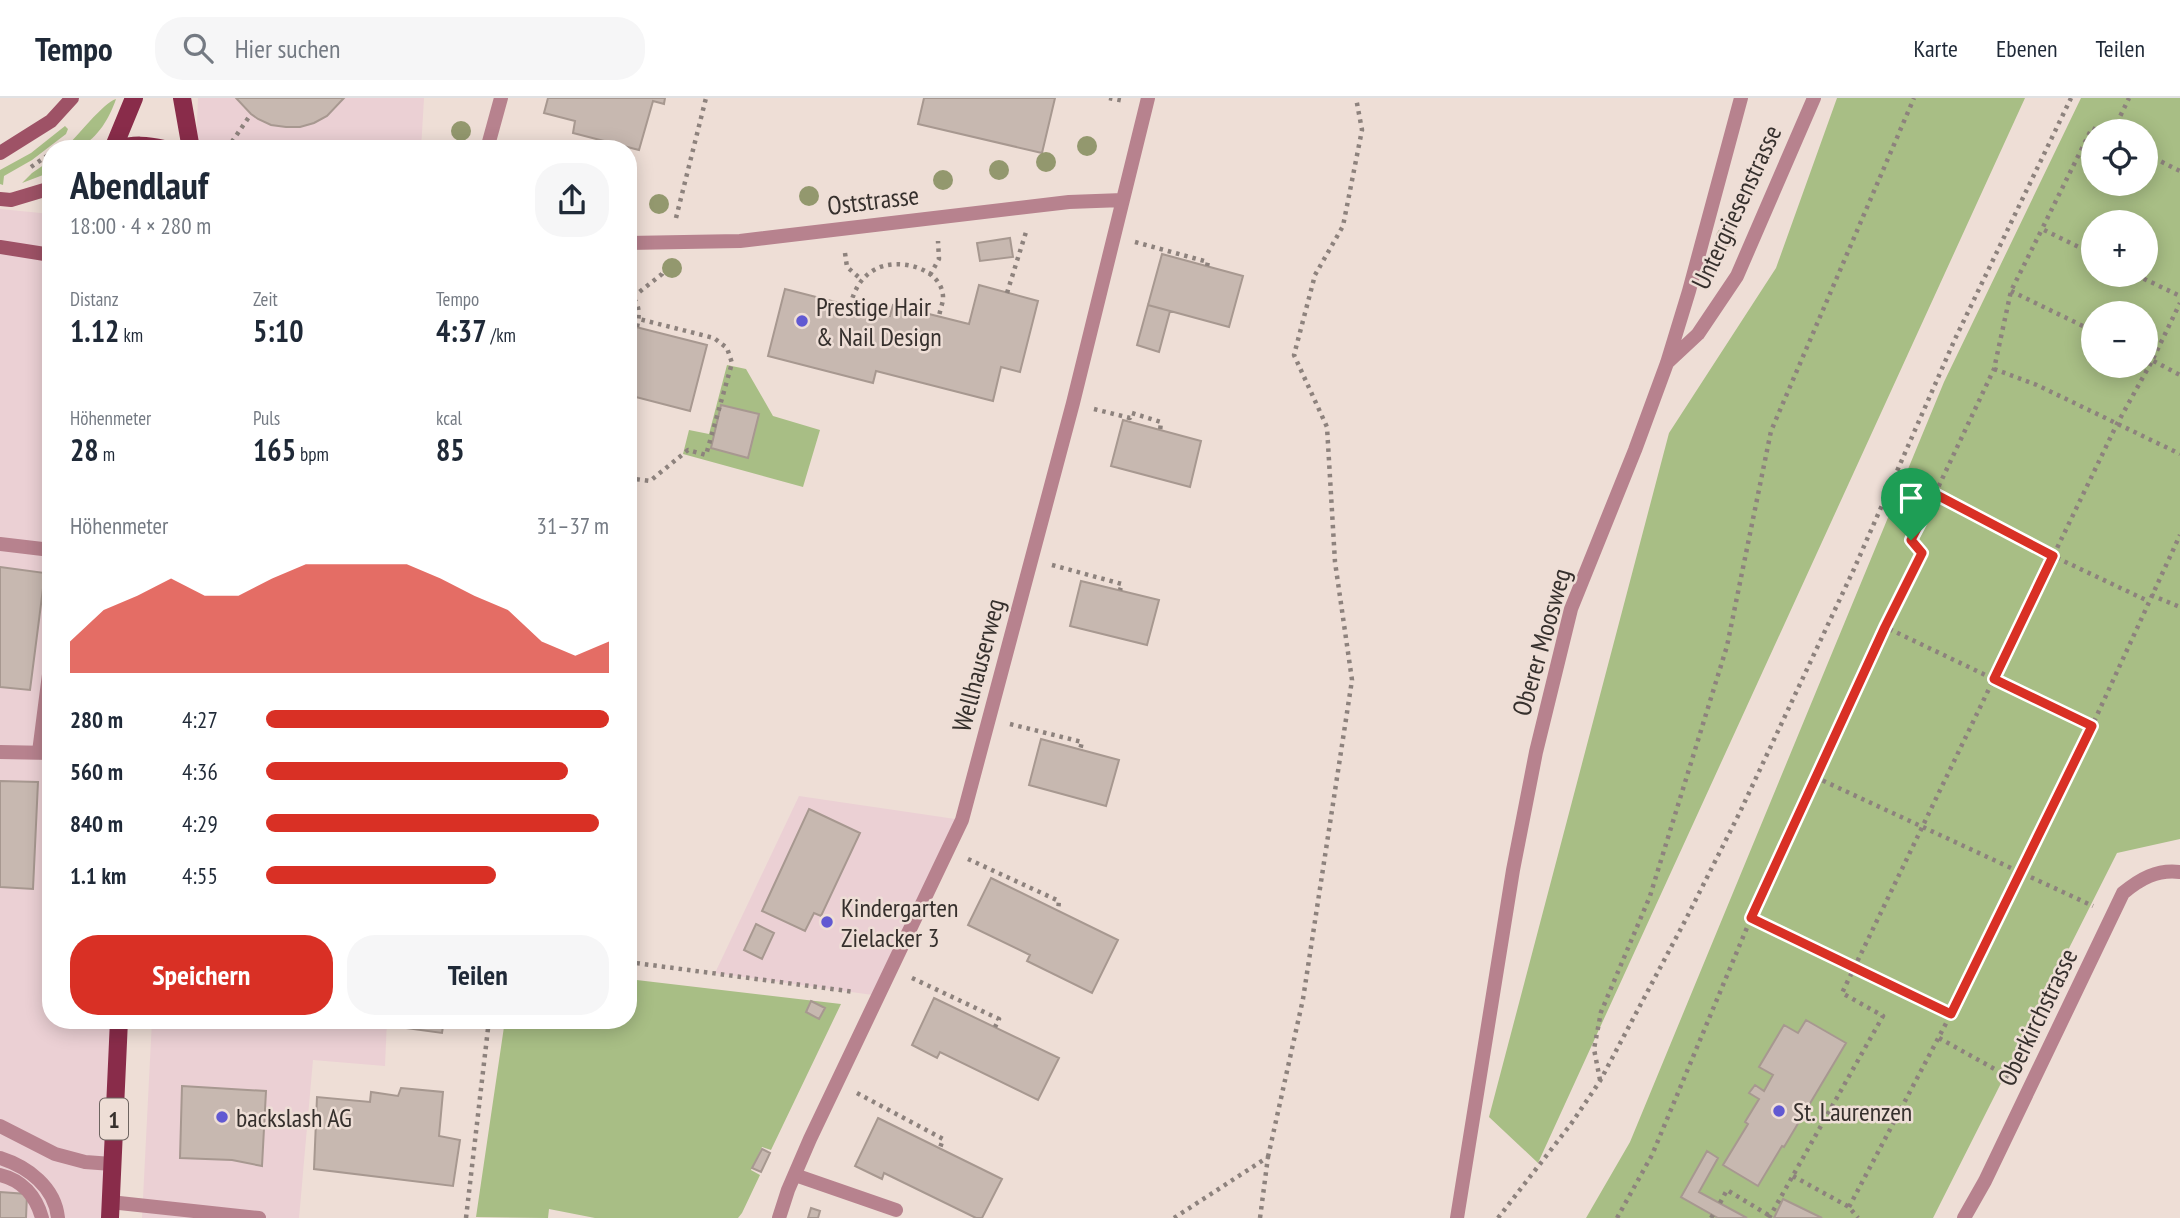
<!DOCTYPE html>
<html lang="de">
<head>
<meta charset="utf-8">
<style>
	:root { --surface:#fff; --page:#f6f6f7; --text:#1f2937; --muted:#747a83; --line:#e0e1e3; --accent:#d93025 }
	body { margin:0; font-family:"PT Sans Narrow",sans-serif; background:var(--page); color:var(--text); height:100vh; display:flex; flex-direction:column; font-size:26px; white-space:nowrap }
	* { box-sizing:border-box; margin:0 }
	p { font-size:23px; color:var(--muted) }
	.icon { flex:none; width:38px; height:38px; fill:none; stroke:currentColor; stroke-width:2; stroke-linecap:round; stroke-linejoin:round }
	.map { position:relative; flex:1; overflow:hidden }
	.side { position:absolute; left:42px; top:42px; width:595px; height:889px; display:flex; flex-direction:column; background:var(--surface); border-radius:28px; box-shadow:0 4px 18px #0003 }
	.side>* { flex:none }
	.buttons { position:absolute; left:2081px; top:21px; display:grid; gap:14px }
	.buttons a { display:grid; place-items:center; width:77px; height:77px; border-radius:50%; background:var(--surface); box-shadow:0 4px 18px #0003; font-size:35px }
	.pin { position:absolute; display:grid; place-items:center; width:60px; height:60px; color:#fff; margin:-72px -30px; border-radius:50% 50% 50% 0; rotate:-45deg; box-shadow:0 0 7px #0007 }
	.pin .icon { rotate:45deg }
	.round { display:grid; place-items:center; flex:none; width:74px; height:74px; border-radius:28px; background:var(--page) }
	.head { display:flex; align-items:center; justify-content:space-between; height:119px; padding:0 28px }
	h1 { font-size:38px; font-weight:700; line-height:52px }
	.metrics { display:grid; grid-template-columns:repeat(3,1fr); gap:10px; height:119px; padding:7px 28px }
	.metrics div { display:grid; align-content:center }
	.metrics b { font-size:30px; font-weight:700 }
	.metrics small { font-size:19px; font-weight:400 }
	.metrics p { font-size:19px }
	.chart { height:196px; padding:14px 28px }
	.chart p { display:flex; justify-content:space-between }
	.chart svg { width:100%; height:126px; margin-top:7px; fill:var(--accent); opacity:.7 }
	.cta { display:flex; gap:14px; margin-top:auto; padding:14px 28px }
	.cta a { flex:1; height:80px; border-radius:28px; background:var(--accent); color:#fff; font-size:28px; font-weight:700; line-height:80px; text-align:center }
	.cta a+a { background:var(--page); color:var(--text) }
	ul { padding:0 28px; list-style:none; font-size:23px }
	li { display:grid; grid-template-columns:112px 84px 1fr; align-items:center; height:52px }
	li i { height:18px; border-radius:9px; background:var(--accent) }
	header { display:flex; align-items:center; gap:42px; box-sizing:border-box; height:98px; padding:0 35px; background:var(--surface); border-bottom:2px solid var(--line) }
	header strong { font-size:33px }
	nav { display:flex; gap:38px; margin-inline-start:auto; font-size:24px }
	.search { width:490px; height:63px; background:var(--page); display:flex; align-items:center; gap:18px; box-sizing:border-box; padding:0 24px; border-radius:28px; color:var(--muted); font-size:26px }
	.map>svg:first-child { display:block }
</style>
</head>
<body>
<header>
<strong>Tempo</strong>
<div class="search"><svg class="icon" aria-label="search" viewBox="0 0 24 24"><circle cx="10" cy="10" r="6"/><path d="M15 15l6 6"/></svg>Hier suchen</div>
<nav><a>Karte</a><a>Ebenen</a><a>Teilen</a></nav>
</header>
<div class="map">
<svg width="2180" height="1120" viewBox="0 0 2180 1120">
	<rect width="100%" height="100%" fill="#eeded6"/>
	<path fill="#ebd0d4" d="M198,0H424L421,51H196Z
		M0,111L51,116V922H112L104,1120H0Z
		M799,698L962,722L880,898L715,875Z
		M152,922H387L385,968L313,962L299,1120H142Z"/>
	<path fill="#a8be85" fill-rule="evenodd" d="M1837,0H2025L1538,1065L1489,1019L1669,335L1776,170Z
		M2081,0H2180V741L2117,755L1933,1120H1586L1630,1044L1944,284ZM2093,33H2146V86H2093ZM2093,124H2146V177H2093ZM2093,215H2146V268H2093Z
		M116,1C110,19 98,40 80,49C76,52 69,51 64,51C77,39 103,5 116,1Z
		M65,28L68,31L66,36L32,62L4,78L3,87L0,86V72L31,55Z
		M51,62V74L22,85L32,75Z
		M727,267L746,271L773,318L820,332L803,389L683,356L689,332L709,336Z
		M628,881L841,906L771,1052L762,1049L751,1072L760,1077L742,1115L738,1120H595L549,1111L548,1120L476,1119L505,922H628Z"/>
	<path fill="#c7b8b0" stroke="#a79890" stroke-width="2" d="M236,0H344L327,18L314,25L300,29H286L271,27L258,21L251,16Z
		M548,0H665L664,6L653,3L639,52L573,35L575,23L544,15Z
		M924,0H1055L1042,55L918,26Z
		M1010,140L1013,159L980,163L977,145Z
		M1162,156L1243,178L1229,229L1148,207Z
		M979,187L1038,203L1020,274L1001,269L993,303L876,273L873,285L768,258L785,191L890,218L893,207L969,226Z
		M1148,207L1170,213L1159,254L1137,247Z
		M628,227L707,247L690,313L628,297Z
		M721,307L759,316L748,360L711,350Z
		M1123,322L1201,343L1190,389L1111,368Z
		M0,469L45,475L30,592L0,589Z
		M1081,483L1159,502L1147,547L1070,528Z
		M1041,641L1119,662L1106,708L1029,687Z
		M0,683L38,684L33,791L0,789Z
		M809,711L860,735L821,818L814,815L805,833L762,813Z
		M991,780L1118,842L1092,895L1027,863L1030,857L968,827Z
		M756,826L774,835L762,861L744,852Z
		M934,900L1059,960L1038,1002L940,954L937,960L912,947Z
		M811,903L825,910L819,921L806,914Z
		M184,922H232V927L184,924Z
		M399,922H444L442,935L398,929Z
		M1806,922L1846,945L1784,1049L1782,1048L1758,1088L1723,1067L1748,1026L1745,1024L1759,1001L1749,995L1755,987L1764,993L1773,977L1759,969L1784,927L1798,935Z
		M182,988L266,993L262,1068L232,1062L180,1060Z
		M401,990L443,994L439,1038L460,1042L453,1088L314,1071L317,999L370,1004L371,994L398,998Z
		M878,1020L1002,1081L982,1120H976L884,1075L882,1081L855,1068Z
		M762,1051L770,1055L761,1074L752,1070Z
		M1707,1053L1718,1060L1699,1094L1747,1120H1718L1681,1099Z
		M0,1094L27,1096L26,1120H0Z
		M1783,1101L1822,1120H1774Z
		M811,1110L820,1113L818,1120H808Z"/>
	<g fill="none" stroke-linecap="round" stroke-linejoin="round">
		<path stroke="#8d827d" stroke-width="4.5" stroke-dasharray="3.5 5" stroke-linecap="butt" d="M1109,0L1124,3
			M2113,33L2129,0
			M227,51L251,16
			M2146,56L2180,73
			M31,69L51,55
			M676,120L706,0
			M1135,144L1208,164L1207,168
			M845,155L847,169L862,182
			M2093,156L2042,131L2092,30L2099,33
			M930,177L939,161L938,143
			M2136,177L2180,198
			M2011,193L2093,233
			M628,195C640,204 640,215 637,229
			M1007,195L1026,134
			M633,199L662,176L667,166
			M850,208C854,193 860,180 874,172C897,158 945,170 943,202C942,207 940,213 939,218
			M2146,259L2180,277
			M1994,271L2037,287L2180,356
			M1094,311L1130,320L1132,315L1161,324L1160,333
			M628,380L650,383L688,352L706,357L732,265L727,250L714,240L639,221
			M1935,396L1994,271L2011,193L2042,131
			M1052,467L1122,486L1120,492
			M2151,497L2180,509
			M1010,626L1082,644L1080,652
			M2092,628L1885,529L1922,455L1911,441L1935,396L2053,458L2148,503
			M1815,679L2093,808
			M968,761L1059,803L1058,813
			M1751,820L1951,916
			M628,864L855,894
			M912,880L999,921L995,929
			M1939,940L2009,979
			M1600,982L1594,951L1601,914L1650,798L1727,548L1771,333L1914,0
			M857,995L943,1041L940,1050
			M1268,1059L1303,901L1352,582L1335,464L1327,329L1294,257L1315,177L1343,128L1362,32L1356,0
			M1793,1078L1849,1109L1858,1120
			M1720,1105L1727,1092L1770,1118
			M1849,1109L1951,916L2092,628L2180,437
			M466,1120L489,922
			M1174,1120L1268,1059L1260,1120
			M1498,1120L1571,1026L1600,983L1686,821L1740,714L1854,471L1955,241L2071,0
			M1617,1120L1652,1057L1751,820L1885,529
			M1711,1120L1713,1117
			M1769,1120L1883,918L1842,895L2117,326L2152,263L2180,205"/>
		<path stroke="#b7828e" stroke-width="14" d="M487,51L501,0
			M0,446L51,452
			M0,654L51,655
			M39,654L51,561
			M0,1060C28,1069 55,1089 58,1120
			M0,1077C22,1082 36,1098 42,1120
			M795,1077L896,1112"/>
		<path stroke="#b7828e" stroke-width="14" d="M628,145L740,143L1069,104L1123,102
			M1668,264L1698,236L1737,178L1814,0
			M0,1028L55,1056L85,1064L112,1066
			M110,1104L259,1120
			M779,1120L788,1092L810,1041L962,722L1073,305L1148,0
			M1457,1120L1513,772L1536,654L1571,511L1635,352L1667,265L1689,193L1741,0
			M1964,1120L1985,1083L2123,795C2140,781 2157,771 2180,774"/>
		<path stroke="#9e5266" stroke-width="14" d="M0,55L51,23L72,0
			M0,101L11,102L51,90
			M0,149L51,157"/>
		<path stroke="#892c4a" stroke-width="18" d="M182,0L191,51
			M113,51L134,0
			M117,51C134,46 147,47 164,51
			M110,1120L119,922"/>
	</g>
	<g fill="#93986e">
		<circle cx="461" cy="33" r="10"/>
		<circle cx="1087" cy="48" r="10"/>
		<circle cx="1046" cy="64" r="10"/>
		<circle cx="999" cy="72" r="10"/>
		<circle cx="943" cy="82" r="10"/>
		<circle cx="809" cy="98" r="10"/>
		<circle cx="659" cy="106" r="10"/>
		<circle cx="1726" cy="139" r="10"/>
		<circle cx="672" cy="170" r="10"/>
	</g>
	<g fill="none" stroke-linecap="round" stroke-linejoin="round">
		<g stroke="#fff" stroke-width="14">
			<path id="route" d="M1935,396L2053,458L1994,581L2092,628L1951,916L1751,820L1885,529L1922,455L1911,442Z"/>
		</g>
		<use href="#route" stroke="#d93025" stroke-width="9"/>
	</g>
	<g fill="#6159d2" stroke="#eeded6" stroke-width="2.5">
		<circle cx="802" cy="223" r="7"/>
		<circle cx="827" cy="824" r="7"/>
		<circle cx="1779" cy="1013" r="7"/>
		<circle cx="222" cy="1019" r="7"/>
	</g>
	<g text-anchor="middle" dominant-baseline="central" stroke-width="5" stroke-linejoin="round" paint-order="stroke">
		<rect fill="#eeded6" stroke="#6d6460" stroke-width="2" x="100" y="1000.5" width="28" height="41" rx="5"/>
		<g font-size="24" font-weight="bold" fill="#36302d">
			<text x="114" y="1021">1</text>
		</g>
		<g font-size="26" fill="#36302d" stroke="#eeded6">
			<text transform="translate(873 102) rotate(-7)">Oststrasse</text>
			<text transform="translate(1736 109) rotate(-65)">Untergriesenstrasse</text>
			<text transform="translate(1541 544) rotate(-74)">Oberer Moosweg</text>
			<text transform="translate(978 567) rotate(-75)">Wellhauserweg</text>
			<text transform="translate(2037 919) rotate(-64)">Oberkirchstrasse</text>
		</g>
		<g font-size="26" fill="#36302d" stroke="#eeded6" text-anchor="start">
			<text x="816" y="208">Prestige Hair<tspan x="816" dy="30">&amp; Nail Design</tspan></text>
			<text x="841" y="809">Kindergarten<tspan x="841" dy="30">Zielacker 3</tspan></text>
			<text x="1793" y="1013">St. Laurenzen</text>
			<text x="236" y="1019">backslash AG</text>
		</g>
	</g>
</svg>
<div class="buttons">
<a><svg class="icon" aria-label="locate" viewBox="0 0 24 24"><circle cx="12" cy="12" r="6"/><path d="M12 2v4M12 18v4M2 12h4M18 12h4"/></svg></a>
<a>+</a>
<a>−</a>
</div>
<div class="pin" style="left:1911px;top:442px;background:#1e9e55"><svg class="icon" aria-label="arrive" viewBox="0 0 24 24"><path d="M6 21V4h12l-3 4 3 4H6"/></svg></div>
<section class="side">
<div class="head"><div><h1>Abendlauf</h1><p>18:00 · 4 × 280 m</p></div><a class="round"><svg class="icon" aria-label="share" viewBox="0 0 24 24"><path d="M12 15V3M7 8l5-5 5 5M5 13v7h14v-7"/></svg></a></div>
<div class="metrics">
<div><p>Distanz</p><b>1.12<small> km</small></b></div>
<div><p>Zeit</p><b>5:10</b></div>
<div><p>Tempo</p><b>4:37<small> /km</small></b></div>
</div>
<div class="metrics">
<div><p>Höhenmeter</p><b>28<small> m</small></b></div>
<div><p>Puls</p><b>165<small> bpm</small></b></div>
<div><p>kcal</p><b>85</b></div>
</div>
<div class="chart"><p><span>Höhenmeter</span>31–37 m</p>
<svg viewBox="0 0 160 44" preserveAspectRatio="none"><path d="M0 44V33L10 22L20 17L30 11L40 17L50 17L60 11L70 6L80 6L90 6L100 6L110 11L120 17L130 22L140 33L150 38L160 33V44z"/></svg>
</div>
<ul>
<li><b>280 m</b>4:27<i style="width:100%"></i></li>
<li><b>560 m</b>4:36<i style="width:88%"></i></li>
<li><b>840 m</b>4:29<i style="width:97%"></i></li>
<li><b>1.1 km</b>4:55<i style="width:67%"></i></li>
</ul>
<div class="cta"><a>Speichern</a><a>Teilen</a></div>
</section>
</div>
</body>
</html>
